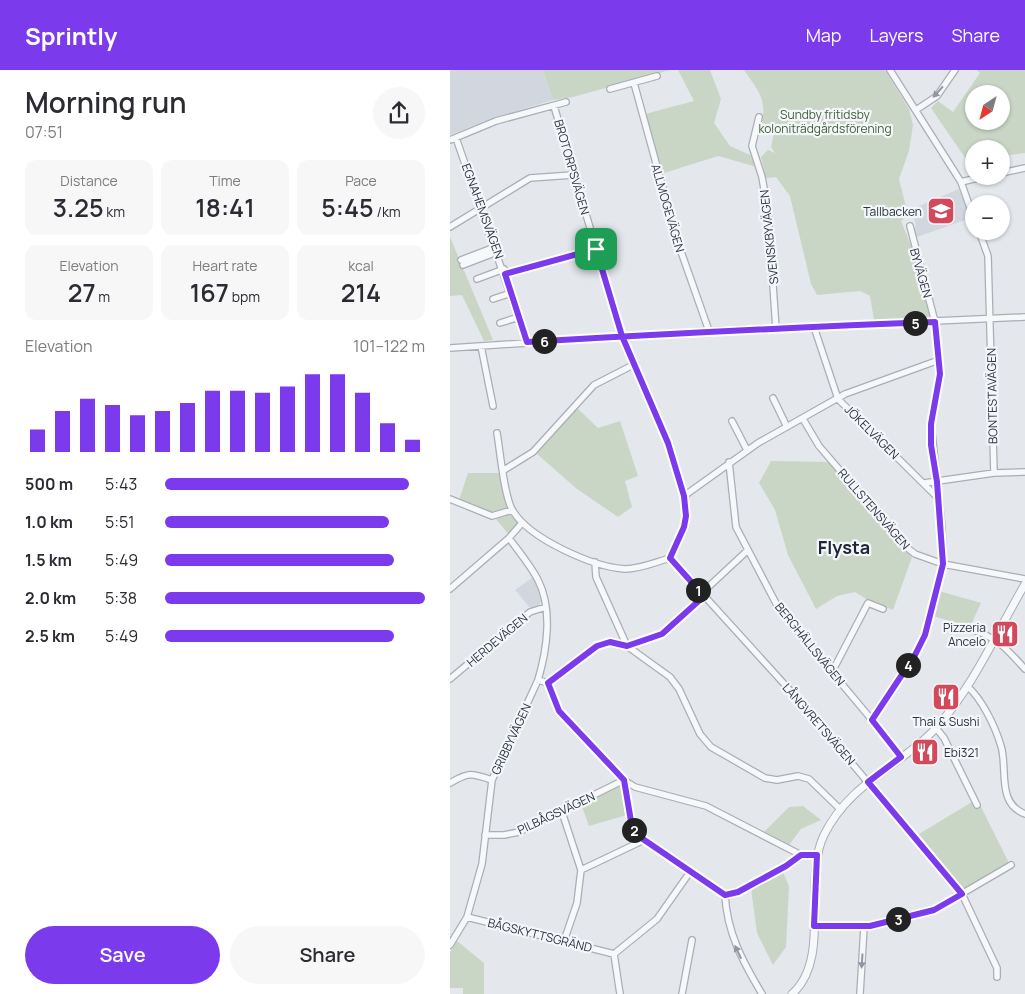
<!DOCTYPE html>
<html lang="en">
<head>
<meta charset="utf-8">
<style>
	:root { --surface:#fff; --page:#f7f7f7; --text:#2b2b33; --muted:#7c7c81; --accent:#7c3aed }
	body { margin:0; font-family:Manrope,sans-serif; background:var(--page); color:var(--text); height:100vh; display:flex; flex-direction:column; font-size:19px; white-space:nowrap }
	* { box-sizing:border-box; margin:0 }
	p { font-size:16px; color:var(--muted) }
	.icon { flex:none; width:28px; height:28px; fill:none; stroke:currentColor; stroke-width:2; stroke-linecap:round; stroke-linejoin:round }
	.map { position:relative; flex:1; overflow:hidden }
	.side { display:flex; flex-direction:column; background:var(--surface); width:450px }
	.side>* { flex:none }
	.needle { width:32px; rotate:216deg }
	.fabs { position:absolute; left:515px; top:15px; display:grid; gap:10px }
	.fabs a { display:grid; place-items:center; width:45px; height:45px; border-radius:50%; background:var(--surface); box-shadow:0 1px 4px #0004; font-size:25px }
	.pin { position:absolute; display:grid; place-items:center; width:42px; height:42px; color:#fff; margin:-21px; border-radius:10px; box-shadow:0 2px 8px #0006 }
	.km { position:absolute; width:25px; height:25px; margin:-12px; border-radius:50%; background:#222; color:#fff; font-size:14px; line-height:25px; text-align:center }
	.round { display:grid; place-items:center; flex:none; width:52px; height:52px; border-radius:26px; background:var(--page) }
	.overview { display:flex; align-items:center; justify-content:space-between; height:85px; padding:0 25px }
	h1 { font-size:28px; font-weight:600; line-height:38px }
	.stats { display:grid; grid-template-columns:repeat(3,1fr); gap:8px; height:85px; padding:5px 25px }
	.stats div { display:grid; align-content:center; border-radius:12px; background:var(--page); text-align:center }
	.stats b { font-size:25px; font-weight:600 }
	.stats small { font-size:14px; font-weight:400 }
	.stats p { font-size:14px }
	.chart { height:140px; padding:10px 25px }
	.chart p { display:flex; justify-content:space-between }
	.chart svg { width:100%; height:90px; margin-top:5px; stroke:var(--accent); stroke-width:6 }
	.primary-button { display:flex; gap:10px; margin-top:auto; padding:10px 25px }
	.primary-button a { flex:1; height:58px; border-radius:30px; background:var(--accent); color:#fff; font-size:20px; font-weight:600; line-height:58px; text-align:center }
	.primary-button a+a { background:var(--page); color:var(--text) }
	ul { padding:0 25px; list-style:none; font-size:16px }
	li { display:grid; grid-template-columns:80px 60px 1fr; align-items:center; height:38px }
	li i { height:12px; border-radius:6px; background:var(--accent) }
	header { display:flex; align-items:center; gap:30px; box-sizing:border-box; height:70px; padding:0 25px; background:var(--accent); color:#fff }
	header strong { font-size:24px }
	nav { display:flex; gap:28px; margin-inline-start:auto; font-size:18px }
	main { display:flex; flex:1; min-height:0 }
	.map>svg:first-child { display:block }
</style>
</head>
<body>
<header>
<strong>Sprintly</strong>
<nav><a>Map</a><a>Layers</a><a>Share</a></nav>
</header>
<main>
<section class="side">
<div class="overview"><div><h1>Morning run</h1><p>07:51</p></div><a class="round"><svg class="icon" aria-label="share" viewBox="0 0 24 24"><path d="M12 15V3M7 8l5-5 5 5M5 13v7h14v-7"/></svg></a></div>
<div class="stats">
<div><p>Distance</p><b>3.25<small> km</small></b></div>
<div><p>Time</p><b>18:41</b></div>
<div><p>Pace</p><b>5:45<small> /km</small></b></div>
</div>
<div class="stats">
<div><p>Elevation</p><b>27<small> m</small></b></div>
<div><p>Heart rate</p><b>167<small> bpm</small></b></div>
<div><p>kcal</p><b>214</b></div>
</div>
<div class="chart"><p><span>Elevation</span>101–122 m</p>
<svg viewBox="0 0 160 44" preserveAspectRatio="none"><path d="M5 44V33M15 44V24M25 44V18M35 44V21M45 44V26M55 44V24M65 44V20M75 44V14M85 44V14M95 44V15M105 44V12M115 44V6M125 44V6M135 44V15M145 44V30M155 44V38"/></svg>
</div>
<ul>
<li><b>500 m</b>5:43<i style="width:94%"></i></li>
<li><b>1.0 km</b>5:51<i style="width:86%"></i></li>
<li><b>1.5 km</b>5:49<i style="width:88%"></i></li>
<li><b>2.0 km</b>5:38<i style="width:100%"></i></li>
<li><b>2.5 km</b>5:49<i style="width:88%"></i></li>
</ul>
<div class="primary-button"><a>Save</a><a>Share</a></div>
</section>
<div class="map">
<svg width="575" height="924" viewBox="0 0 575 924">
	<rect width="100%" height="100%" fill="#e4e7ec"/>
	<path fill="#d2d6de" d="M0,0H93L103,30L46,47L0,65Z
		M509,119L521,148L464,168L463,163L466,155L463,145L467,137Z
		M83,507L92,529L89,535L81,539L65,520Z"/>
	<path fill="#c9d6c5" fill-rule="evenodd" d="M93,0H220L123,27L103,30Z
		M228,0H260L271,29L264,53L280,76L300,85L307,97L268,86L211,104L195,44L244,31Z
		M294,0H435L459,39L463,55L459,81L449,109L458,145L451,151L463,180L482,244L479,247L424,250L420,226L410,221L367,225L361,214L340,126L326,107L316,108L311,87L318,80L325,83L321,77L325,58L312,53C317,28 307,19 294,0Z
		M527,0H575V83L551,86V79H524V91L518,92L481,38L488,31L503,42L530,3ZM524,24H551V51H524Z
		M0,167L43,270L34,271L12,225L0,226Z
		M127,338L148,358L170,351L188,406L175,411L182,437L168,447L127,419L86,383Z
		M321,391L378,392L462,487L443,540L418,530L405,522L387,526L366,539L338,485L325,440L309,413Z
		M18,403H51L58,439L42,443L9,430Z
		M58,444L66,448L68,453L59,465L46,449Z
		M489,521L531,533L520,557L483,546Z
		M169,715L172,717L177,745L139,756L131,734Z
		M527,729L559,793L513,819L469,764Z
		M353,736L371,750L351,759L339,775L314,762L339,737Z
		M332,800L339,816L336,877L323,895L307,863L301,818Z
		M7,871L34,893V924H13V918H0V882Z"/>
	<g fill="none" stroke-linecap="round" stroke-linejoin="round">
		<g stroke="#a9aeb7" stroke-width="8">
			<path id="minor" d="M440,0L511,112L524,149
				M184,13L228,173L259,261
				M160,19L207,6
				M466,40L487,26L505,0
				M309,47L302,76L312,107L318,142L326,259
				M6,68L77,272
				M0,70L46,51L116,32
				M551,103L575,98
				M511,112L536,106
				M0,157L80,108L123,105
				M529,161L538,186L544,403
				M11,190L45,177
				M13,195L47,182
				M55,204L146,179
				M27,209L54,199
				M43,229L61,223
				M50,253L69,247
				M364,257L388,329L488,428
				M31,276L43,336
				M0,278L259,261L575,247
				M323,328L337,357
				M353,349L369,376L455,476L465,484L493,494L575,509
				M282,351L297,380
				M47,363C50,380 54,428 63,441C80,469 143,497 175,499C190,499 206,492 220,488L235,457L236,446L234,426L218,373L172,266L104,36
				M279,392L286,457L329,539L422,650L451,687
				M54,400L83,382L144,315L185,294
				M474,413L544,403L575,402
				M234,426L308,373L395,324L489,290
				M0,429L42,446L62,440
				M220,488L346,627L512,824L547,898V907
				M145,492L146,507L177,576L220,607L229,619L250,664L261,677L315,708L327,710L348,706L359,709L391,740
				M0,519L59,468L72,453
				M520,559C548,568 555,577 575,599
				M382,602L418,533L433,539
				M0,609L80,542L96,537
				M88,610L98,613L109,641L174,710L185,717L256,736L351,785H367
				M98,613L147,576L160,572L177,576L212,564L252,528L254,521L298,480
				M517,616C532,629 545,656 551,676C558,698 546,733 575,744
				M422,650L465,585L475,565L493,494L492,458L481,354L490,304L485,252L460,156
				M486,658L494,668L527,735
				M0,713C19,702 21,703 42,710
				M112,742L131,800L127,833L114,871
				M35,765H54L69,762L174,710L182,757L187,765L275,825
				M131,800L194,770
				M275,825C277,863 293,892 312,924
				M275,825C302,819 329,801 351,785
				M17,847L164,884
				M364,856L414,857L484,840L561,795
				M0,875L17,847L32,794L42,710L88,610C97,580 103,539 88,510C81,496 69,482 59,468
				M164,884L207,849L240,802
				M164,884L170,924
				M232,924L242,870
				M410,924L414,857"/>
		</g>
		<g stroke="#a9aeb7" stroke-width="9">
			<path id="tertiary" d="M342,924C382,889 352,810 374,765C400,712 450,697 486,658C523,617 547,562 575,514"/>
		</g>
		<use href="#minor" stroke="#f7f8fa" stroke-width="5.5"/>
		<use href="#tertiary" stroke="#f7f8fa" stroke-width="7"/>
	</g>
	<defs><path id="oneway-solid" d="M-6-.8H1V-3.2L6.5 0L1 3.2V.8H-6Z" transform="scale(1.25)"/></defs>
	<g fill="#9196a0">
		<use href="#oneway-solid" transform="translate(488 22) rotate(132)"/>
		<use href="#oneway-solid" transform="translate(288 882) rotate(-115)"/>
		<use href="#oneway-solid" transform="translate(412 891) rotate(94)"/>
	</g>
	<g fill="none" stroke-linecap="round" stroke-linejoin="round">
		<g stroke="#fff" stroke-width="10">
			<path id="route" d="M146,179L172,266L218,373L234,426L236,446L234,457L220,488L253,525L252,528L212,564L177,576L160,572L147,576L98,613L109,641L174,710L182,757L187,765L275,825L288,822L336,796L351,785H367L364,856H420L484,840L512,824L418,712L451,687L422,650L465,585L475,565L493,494L487,412L481,375V354L490,304L485,252C349,257 213,264 77,272L55,204L146,179"/>
		</g>
		<use href="#route" stroke="#7c3aed" stroke-width="6"/>
	</g>
	<defs>
		<g id="school-square" transform="scale(1.4375)"><rect x="-9" y="-9" width="18" height="18" rx="4" fill="#d1495b" stroke="#f4f6f9"/><path d="M0-5L7-2L0 1L-7-2ZM-4 1L0 2.5L4 1V4Q0 6-4 4Z" fill="#fff"/></g>
		<g id="restaurant-square" transform="scale(1.4375)"><rect x="-9" y="-9" width="18" height="18" rx="4" fill="#d1495b" stroke="#f4f6f9"/><path d="M-5-6h1v4h1v-4h1v4h1v-4h1v5L-1.5 .5V6h-2V.5L-5-1ZM5-6V6H3V1.5H1.5Q1.5-4 5-6Z" fill="#fff"/></g>
	</defs>
	<g fill-rule="evenodd">
		<use href="#school-square" x="491" y="141"/>
		<use href="#restaurant-square" x="555" y="564"/>
		<use href="#restaurant-square" x="496" y="627"/>
		<use href="#restaurant-square" x="475" y="682"/>
	</g>
	<g text-anchor="middle" dominant-baseline="central" stroke-width="4.5" stroke-linejoin="round" paint-order="stroke">
		<g font-size="12" fill="#3f6138" stroke="#f4f6f9">
			<text x="375" y="44">Sundby fritidsby<tspan x="375" dy="14">koloniträdgårdsförening</tspan></text>
		</g>
		<g font-size="12" fill="#2b3445" stroke="#f4f6f9">
			<text transform="translate(122 97) rotate(74)">BROTORPSVÄGEN</text>
			<text transform="translate(218 138) rotate(74)">ALLMOGEVÄGEN</text>
			<text transform="translate(33 141) rotate(70)">EGNAHEMSVÄGEN</text>
			<text transform="translate(319 167) rotate(-96)">SVENSKBYVÄGEN</text>
			<text transform="translate(471 203) rotate(74)">BYVÄGEN</text>
			<text transform="translate(542 326) rotate(-91)">BONTESTAVÄGEN</text>
			<text transform="translate(422 362) rotate(45)">JÖKELVÄGEN</text>
			<text transform="translate(424 439) rotate(49)">RULLSTENSVÄGEN</text>
			<text transform="translate(47 570) rotate(-40)">HERDEVÄGEN</text>
			<text transform="translate(360 574) rotate(51)">BERGHÄLLSVÄGEN</text>
			<text transform="translate(369 654) rotate(49)">LÅNGVRETSVÄGEN</text>
			<text transform="translate(61 669) rotate(-65)">GRIBBYVÄGEN</text>
			<text transform="translate(106 743) rotate(-25)">PILBÅGSVÄGEN</text>
			<text transform="translate(90 865) rotate(14)">BÅGSKYTTSGRÄND</text>
		</g>
		<g font-size="12" fill="#2b3445" stroke="#f4f6f9" text-anchor="end">
			<text x="472" y="141">Tallbacken</text>
			<text x="536" y="557">Pizzeria<tspan x="536" dy="14">Ancelo</tspan></text>
			<text x="496" y="651" text-anchor="middle">Thai &amp; Sushi</text>
			<text x="494" y="682" text-anchor="start">Ebi321</text>
		</g>
		<g font-size="18" font-weight="bold" fill="#1d2536" stroke="#f4f6f9">
			<text x="394" y="477">Flysta</text>
		</g>
	</g>
</svg>
<div class="fabs">
<a><svg class="needle" viewBox="-14 -14 28 28"><path d="M0-13l5 13h-10z" fill="#e53935"/><path d="M0 13l5-13h-10z" fill="#7c7c81"/></svg></a>
<a>+</a>
<a>−</a>
</div>
<div class="pin" style="left:146px;top:179px;background:#1e9e55"><svg class="icon" aria-label="arrive" viewBox="0 0 24 24"><path d="M6 21V4h12l-3 4 3 4H6"/></svg></div>
<b class="km" style="left:248px;top:520px">1</b>
<b class="km" style="left:184px;top:760px">2</b>
<b class="km" style="left:448px;top:849px">3</b>
<b class="km" style="left:458px;top:595px">4</b>
<b class="km" style="left:465px;top:253px">5</b>
<b class="km" style="left:94px;top:271px">6</b>
</div>
</main>
</body>
</html>
